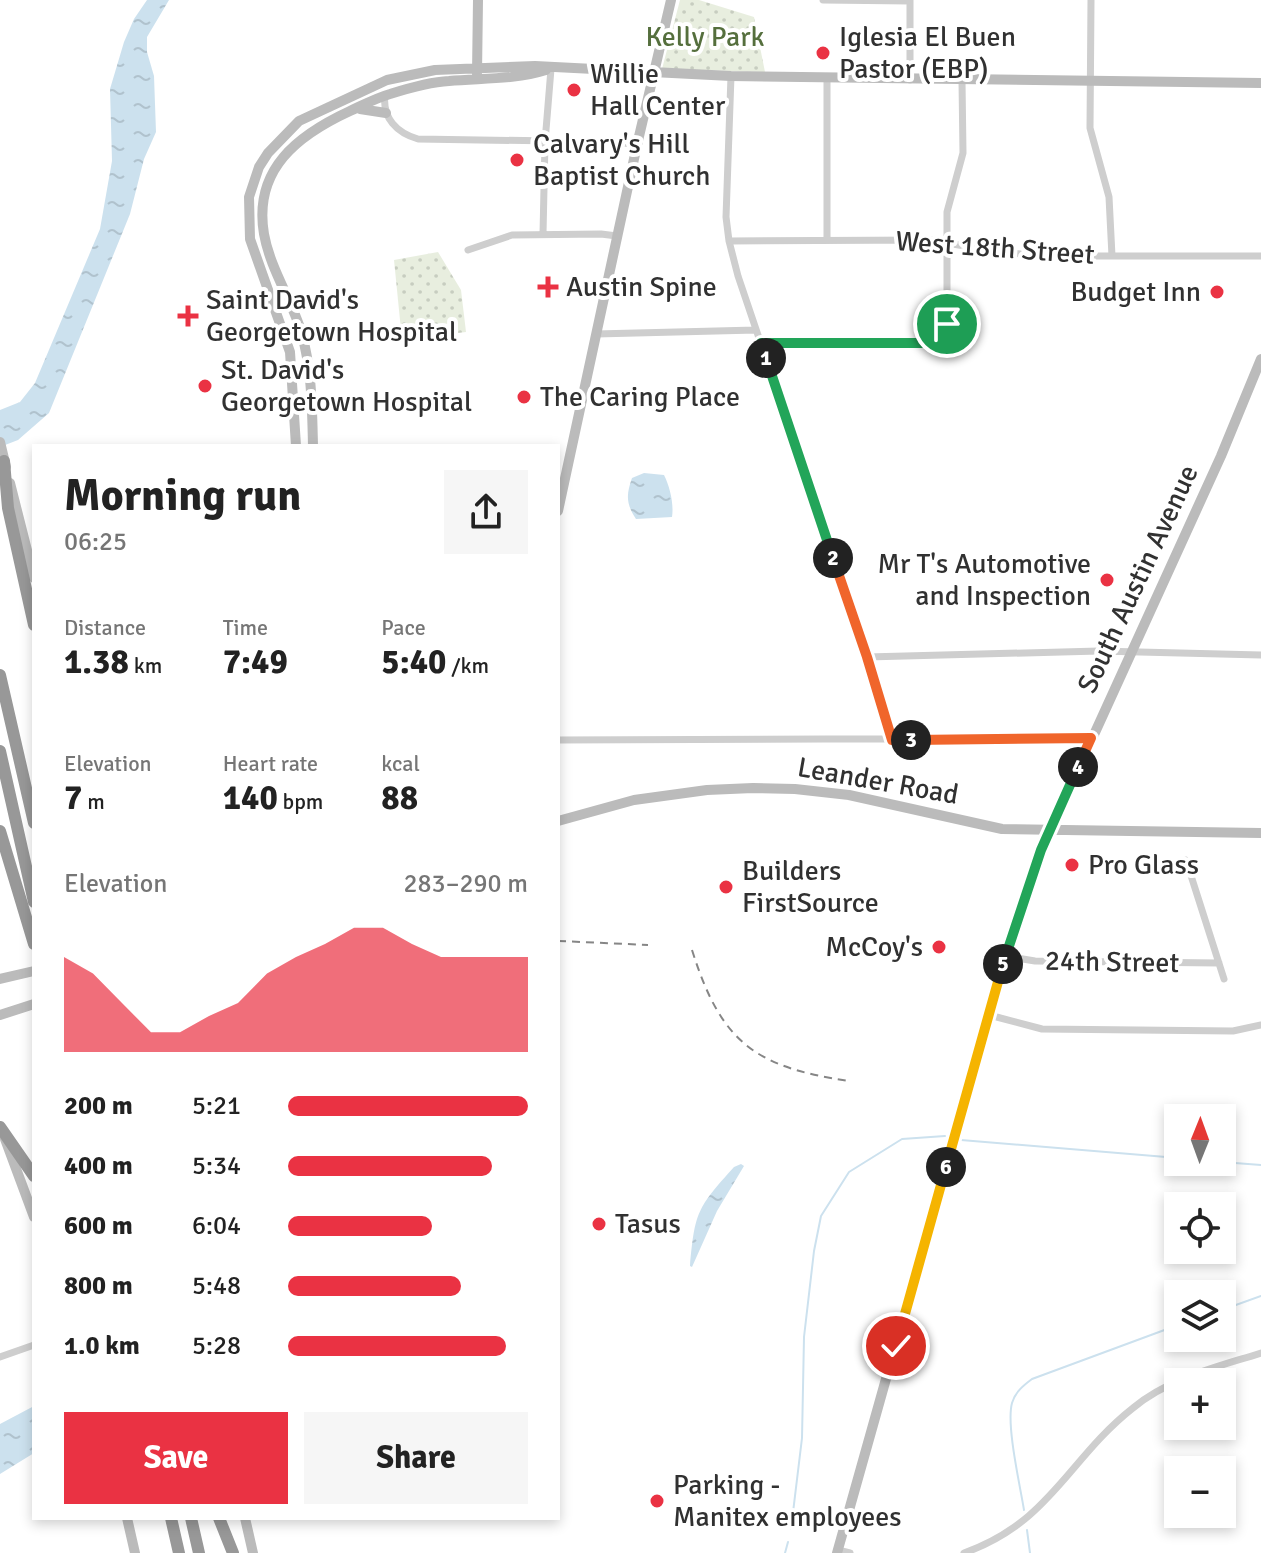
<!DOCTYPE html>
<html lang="en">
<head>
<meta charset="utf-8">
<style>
	:root { --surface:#fff; --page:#f6f6f6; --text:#222; --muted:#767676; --accent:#ea3243 }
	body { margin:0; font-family:Signika,sans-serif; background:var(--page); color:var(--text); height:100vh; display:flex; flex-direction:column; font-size:30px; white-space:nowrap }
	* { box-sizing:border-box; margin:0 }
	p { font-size:26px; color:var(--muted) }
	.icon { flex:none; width:44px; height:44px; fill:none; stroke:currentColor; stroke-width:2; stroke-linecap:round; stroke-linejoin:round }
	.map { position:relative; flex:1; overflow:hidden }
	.details { position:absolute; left:32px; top:444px; width:528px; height:1076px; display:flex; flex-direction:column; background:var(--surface); border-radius:0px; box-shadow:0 4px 12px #0003 }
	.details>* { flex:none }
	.needle { width:52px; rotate:1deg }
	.controls { position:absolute; left:1164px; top:1104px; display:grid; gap:16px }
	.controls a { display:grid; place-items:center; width:72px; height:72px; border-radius:0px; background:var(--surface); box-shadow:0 4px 12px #0003; font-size:40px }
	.pin { position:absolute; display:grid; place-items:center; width:68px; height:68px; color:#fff; margin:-34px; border:4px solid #fff; border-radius:50%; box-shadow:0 2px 8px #0007 }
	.km { position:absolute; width:40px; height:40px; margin:-20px; border-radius:50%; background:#222; color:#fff; font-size:22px; line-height:40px; text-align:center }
	.round { display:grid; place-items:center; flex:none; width:84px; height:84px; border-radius:0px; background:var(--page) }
	.overview { display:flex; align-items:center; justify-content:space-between; height:136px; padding:0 32px }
	h1 { font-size:44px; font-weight:700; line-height:60px }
	.stats { display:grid; grid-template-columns:repeat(3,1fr); gap:12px; height:136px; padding:8px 32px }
	.stats div { display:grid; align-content:center }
	.stats b { font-size:34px; font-weight:700 }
	.stats small { font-size:22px; font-weight:400 }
	.stats p { font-size:22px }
	.chart { height:224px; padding:16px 32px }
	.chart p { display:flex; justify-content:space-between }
	.chart svg { width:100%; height:144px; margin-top:8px; fill:var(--accent); opacity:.7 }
	.button { display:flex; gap:16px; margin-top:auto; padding:16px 32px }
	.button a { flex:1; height:92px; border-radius:0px; background:var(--accent); color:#fff; font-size:32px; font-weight:700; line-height:92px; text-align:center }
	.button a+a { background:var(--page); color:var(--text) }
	ul { padding:0 32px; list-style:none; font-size:26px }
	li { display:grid; grid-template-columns:128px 96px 1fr; align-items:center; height:60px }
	li i { height:20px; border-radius:10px; background:var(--accent) }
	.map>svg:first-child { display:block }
</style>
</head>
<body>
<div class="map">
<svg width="1261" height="1553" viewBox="0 0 1261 1553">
	<defs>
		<pattern id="grass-dots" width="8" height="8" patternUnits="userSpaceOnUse" patternTransform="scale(2)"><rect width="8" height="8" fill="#e8eedf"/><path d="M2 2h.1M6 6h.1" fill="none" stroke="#c7cdc0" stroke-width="1.8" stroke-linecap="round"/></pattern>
		<pattern id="water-ripples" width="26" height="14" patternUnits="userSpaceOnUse" patternTransform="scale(2)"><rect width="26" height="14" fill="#cce1ee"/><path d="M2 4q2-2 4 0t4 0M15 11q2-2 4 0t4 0" fill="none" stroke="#b0c2cd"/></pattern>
	</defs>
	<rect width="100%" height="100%" fill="#fff"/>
	<path fill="url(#grass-dots)" d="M680,0H699L754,17L765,72L662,69Z
		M438,252L461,290L466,332L402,340L394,260Z"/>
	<path fill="url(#water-ripples)" d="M147,0H169L147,37V52L154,76L156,132L144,159L130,214L49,413L18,440L0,447V410L20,402L35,383L100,229L112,161L110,89L124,42L134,19Z
		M644,473L664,475C670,487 674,504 672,517L636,519C626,504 626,495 632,478Z
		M741,1164L744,1166L717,1211L692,1267L690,1266C695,1212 697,1208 734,1167Z
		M34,1406V1453L0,1474V1424Z"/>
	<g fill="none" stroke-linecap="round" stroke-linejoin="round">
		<path stroke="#cce1ee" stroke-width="2" d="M961,1140L1178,1158
			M1222,1162L1261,1165
			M1222,1310L1261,1296
			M1024,1510C1020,1485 1006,1425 1012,1403C1015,1392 1024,1385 1032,1379L1178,1325
			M791,1529L802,1438L804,1337L814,1251L821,1216L849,1172L902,1139L945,1136
			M1027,1530L1030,1553
			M785,1553L788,1542"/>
		<path stroke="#cecece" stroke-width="7" d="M823,0L910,1
			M910,0V80
			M1091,0L1090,128L1109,197L1112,256
			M731,76L726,217L729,241L738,276L867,657L892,740
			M827,78V240
			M385,95C382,118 397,133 418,139L618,142L637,145
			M543,234L545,142L551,69
			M729,241L930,240L993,251L1039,256H1261
			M468,250L512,235L601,234L617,236
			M596,334L756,330
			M761,343L911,345C934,343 946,338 947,312V212L963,153L962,81
			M867,657L1099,651L1261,655
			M558,740L1091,738
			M1186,860L1224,979
			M1005,956L1035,961L1219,963
			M989,1015L1042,1029L1233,1031L1261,1025
			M0,1357L34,1345
			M838,1550L850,1553
			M964,1553C1051,1522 1068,1459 1133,1408C1169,1378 1217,1367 1261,1353"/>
		<path stroke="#bbb" stroke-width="10" d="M477,74L478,0
			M360,109L386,113
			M0,442L6,467
			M296,446L290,352L250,239L249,197L259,167L268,153L299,121L387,80L435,70L535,66L731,76L1261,83
			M313,446C312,407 312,369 301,331C291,299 270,268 264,234C253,169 298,135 350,111C363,105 376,98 390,94C409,88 429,82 449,81C482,78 514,80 546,70
			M10,483L34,578
			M558,511L637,145L671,0
			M558,821L634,800L707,790L753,788L795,789L849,795L1002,829L1261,833
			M0,979L34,971
			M0,1015L34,1004
			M5,1139L34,1217
			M127,1518L135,1553
			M245,1518L253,1553
			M837,1553L1005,956L1041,851L1221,456L1261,359"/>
		<path stroke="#989898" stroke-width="12" d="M4,461L8,508L34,625
			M0,675L34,823
			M0,751L34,902
			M0,831L34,944
			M0,1127L34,1176
			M171,1518L179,1553
			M191,1518L199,1553
			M219,1518L233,1553"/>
		<path stroke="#868686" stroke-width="2" stroke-dasharray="8 6" stroke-linecap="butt" d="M558,941L648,945
			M692,950C721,1042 754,1067 849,1081"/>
	</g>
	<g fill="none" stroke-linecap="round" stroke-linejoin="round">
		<g stroke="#fff" stroke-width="16">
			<path id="split-1" d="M766,358L761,343H930L942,335L947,324"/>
		</g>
		<g stroke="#fff" stroke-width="16">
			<path id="split-2" d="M766,358L833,558"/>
		</g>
		<g stroke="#fff" stroke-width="16">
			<path id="split-3" d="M833,558L867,657L892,740H911"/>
		</g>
		<g stroke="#fff" stroke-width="16">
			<path id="split-4" d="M911,740L1091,738L1078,767"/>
		</g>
		<g stroke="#fff" stroke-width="16">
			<path id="split-5" d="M1003,964L1041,850L1078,767"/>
		</g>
		<g stroke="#fff" stroke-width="16">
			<path id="split-6" d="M946,1167L1003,964"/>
		</g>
		<g stroke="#fff" stroke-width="16">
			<path id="split-7" d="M896,1346L946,1167"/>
		</g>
		<use href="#split-1" stroke="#22a559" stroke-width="10"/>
		<use href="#split-2" stroke="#22a559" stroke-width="10"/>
		<use href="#split-3" stroke="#f0652b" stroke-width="10"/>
		<use href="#split-4" stroke="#f0652b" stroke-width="10"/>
		<use href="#split-5" stroke="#22a559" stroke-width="10"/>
		<use href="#split-6" stroke="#f5b400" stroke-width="10"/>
		<use href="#split-7" stroke="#f5b400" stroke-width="10"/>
	</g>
	<g fill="#ea3243" stroke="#fff" stroke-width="3">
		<circle cx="823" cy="53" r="8"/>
		<circle cx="574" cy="90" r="8"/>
		<circle cx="517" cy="160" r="8"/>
		<path d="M544 275h8v8h8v8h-8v8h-8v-8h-8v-8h8z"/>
		<circle cx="1217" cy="292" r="8"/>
		<path d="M184 304h8v8h8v8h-8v8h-8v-8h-8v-8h8z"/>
		<circle cx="205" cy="386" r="8"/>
		<circle cx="524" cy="397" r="8"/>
		<circle cx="1107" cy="580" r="8"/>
		<circle cx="1072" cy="865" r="8"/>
		<circle cx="726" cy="887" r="8"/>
		<circle cx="939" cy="947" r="8"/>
		<circle cx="599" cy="1224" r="8"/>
		<circle cx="657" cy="1501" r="8"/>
	</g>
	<g text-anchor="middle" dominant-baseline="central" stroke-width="8" stroke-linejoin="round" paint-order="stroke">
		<g font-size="28" fill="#556f3d" stroke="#fff">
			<text x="705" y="37">Kelly Park</text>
		</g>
		<g font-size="28" fill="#313131" stroke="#fff" text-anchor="start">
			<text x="839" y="37">Iglesia El Buen<tspan x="839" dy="32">Pastor (EBP)</tspan></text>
			<text x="590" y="74">Willie<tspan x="590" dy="32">Hall Center</tspan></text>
			<text x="533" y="144">Calvary's Hill<tspan x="533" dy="32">Baptist Church</tspan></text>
			<text x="566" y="287">Austin Spine</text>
			<text x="1201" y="292" text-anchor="end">Budget Inn</text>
			<text x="206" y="300">Saint David's<tspan x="206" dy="32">Georgetown Hospital</tspan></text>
			<text x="221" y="370">St. David's<tspan x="221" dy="32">Georgetown Hospital</tspan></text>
			<text x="540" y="397">The Caring Place</text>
			<text x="1091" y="564" text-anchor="end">Mr T's Automotive<tspan x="1091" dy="32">and Inspection</tspan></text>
			<text x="1088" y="865">Pro Glass</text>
			<text x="742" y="871">Builders<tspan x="742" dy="32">FirstSource</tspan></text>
			<text x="923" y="947" text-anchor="end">McCoy's</text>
			<text x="615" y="1224">Tasus</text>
			<text x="673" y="1485">Parking -<tspan x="673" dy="32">Manitex employees</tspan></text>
		</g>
		<g font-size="28" fill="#313131" stroke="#fff">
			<text transform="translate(995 248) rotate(4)">West 18th Street</text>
			<text transform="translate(1138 579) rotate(-65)">South Austin Avenue</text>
			<text transform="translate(878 781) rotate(10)">Leander Road</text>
			<text transform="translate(1112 962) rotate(1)">24th Street</text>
		</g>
	</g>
</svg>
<div class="controls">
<a><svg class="needle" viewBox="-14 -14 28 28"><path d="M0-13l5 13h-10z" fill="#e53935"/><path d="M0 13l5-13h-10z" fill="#767676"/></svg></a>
<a><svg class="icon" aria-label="locate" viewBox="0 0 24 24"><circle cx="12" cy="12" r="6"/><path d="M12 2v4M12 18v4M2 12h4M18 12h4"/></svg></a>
<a><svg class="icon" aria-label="layers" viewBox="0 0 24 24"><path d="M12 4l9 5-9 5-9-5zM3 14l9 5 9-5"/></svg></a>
<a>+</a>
<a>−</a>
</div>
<div class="pin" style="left:947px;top:324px;background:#1e9e55"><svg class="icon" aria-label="arrive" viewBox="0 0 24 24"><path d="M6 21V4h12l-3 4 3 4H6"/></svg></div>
<div class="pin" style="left:896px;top:1346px;background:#d93025"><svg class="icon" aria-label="check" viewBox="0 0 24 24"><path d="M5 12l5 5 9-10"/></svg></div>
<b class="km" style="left:766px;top:358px">1</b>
<b class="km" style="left:833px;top:558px">2</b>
<b class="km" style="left:911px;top:740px">3</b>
<b class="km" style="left:1078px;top:767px">4</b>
<b class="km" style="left:1003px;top:964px">5</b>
<b class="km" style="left:946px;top:1167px">6</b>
<section class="details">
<div class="overview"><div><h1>Morning run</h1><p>06:25</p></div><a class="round"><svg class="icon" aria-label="share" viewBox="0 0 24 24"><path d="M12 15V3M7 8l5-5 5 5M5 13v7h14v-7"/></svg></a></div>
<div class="stats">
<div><p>Distance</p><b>1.38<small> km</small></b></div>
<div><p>Time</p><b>7:49</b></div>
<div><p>Pace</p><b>5:40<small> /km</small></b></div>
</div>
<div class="stats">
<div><p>Elevation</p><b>7<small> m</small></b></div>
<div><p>Heart rate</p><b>140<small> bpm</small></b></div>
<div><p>kcal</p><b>88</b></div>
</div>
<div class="chart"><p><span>Elevation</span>283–290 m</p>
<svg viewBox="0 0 160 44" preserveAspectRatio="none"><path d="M0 44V15L10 20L20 29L30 38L40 38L50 33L60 29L70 20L80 15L90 11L100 6L110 6L120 11L130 15L140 15L150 15L160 15V44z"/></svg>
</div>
<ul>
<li><b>200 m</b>5:21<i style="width:100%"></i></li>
<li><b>400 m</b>5:34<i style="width:85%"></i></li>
<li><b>600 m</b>6:04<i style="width:60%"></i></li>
<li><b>800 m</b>5:48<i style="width:72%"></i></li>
<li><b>1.0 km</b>5:28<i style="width:91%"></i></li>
</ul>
<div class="button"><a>Save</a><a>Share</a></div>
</section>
</div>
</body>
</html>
